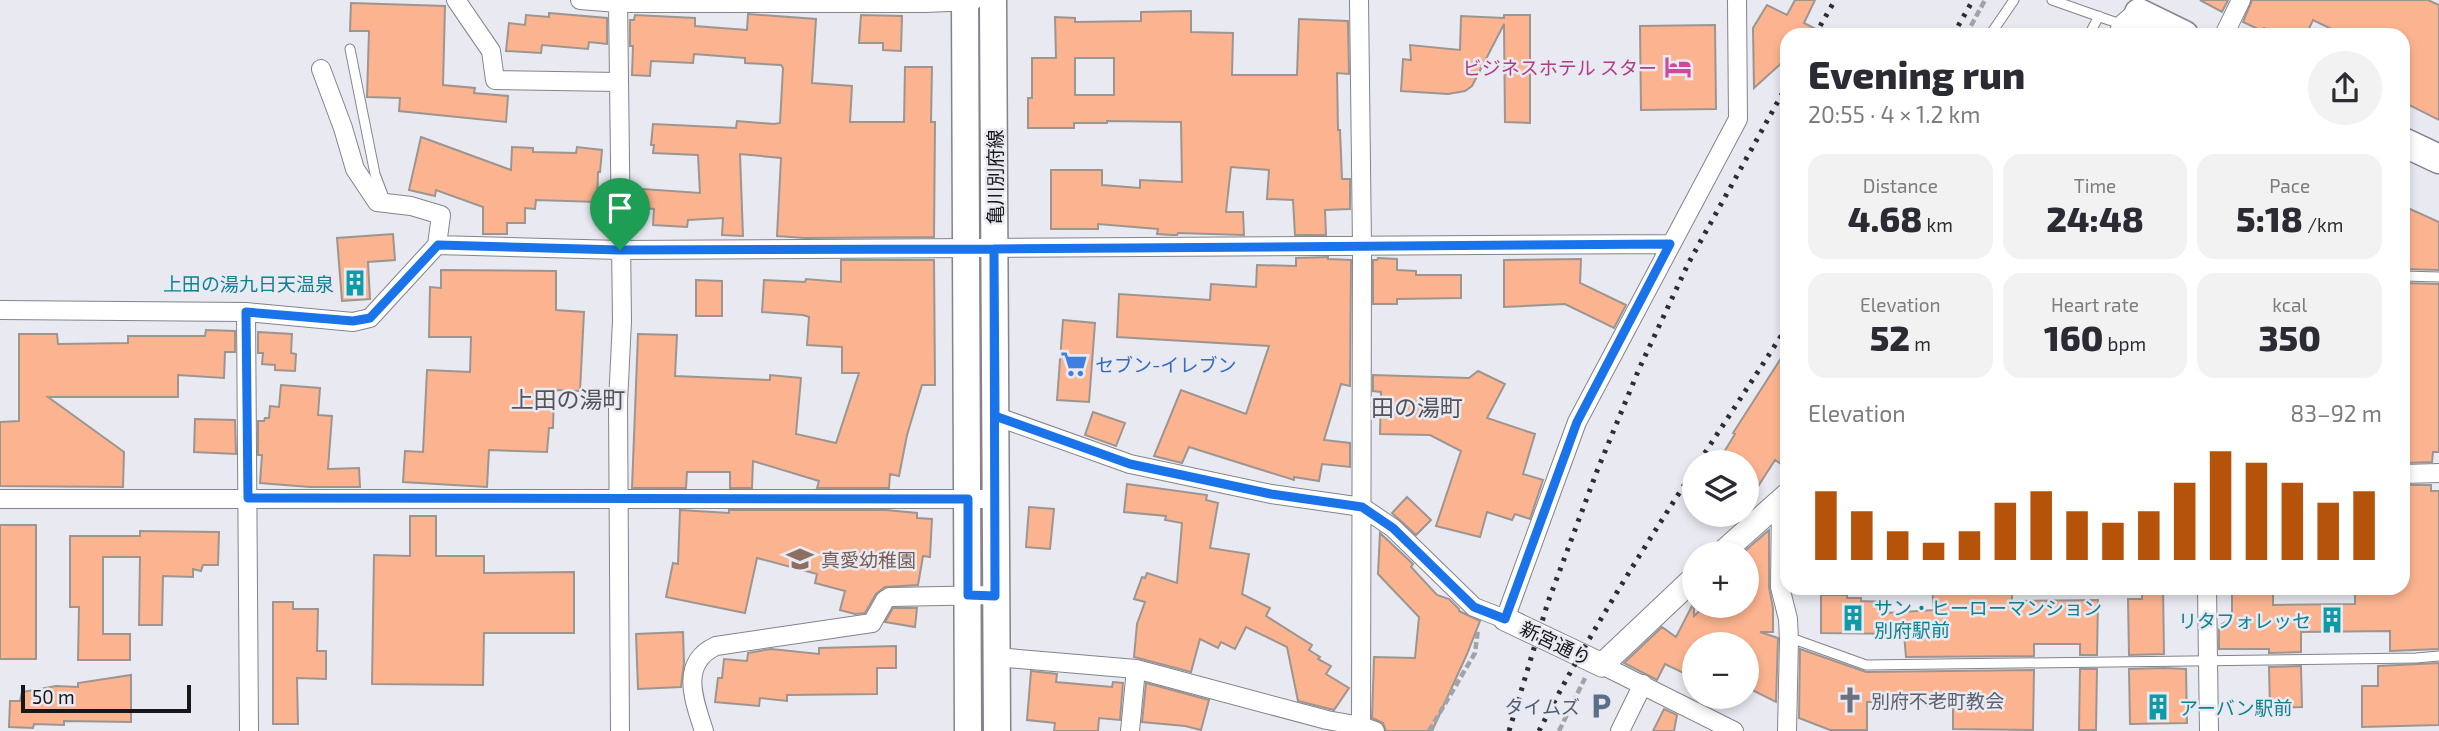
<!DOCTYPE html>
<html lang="en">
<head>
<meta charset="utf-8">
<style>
	:root { --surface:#fff; --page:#f2f2f3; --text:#2b2b33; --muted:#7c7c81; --accent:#b45309 }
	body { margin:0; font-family:"Exo 2","Noto Sans JP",sans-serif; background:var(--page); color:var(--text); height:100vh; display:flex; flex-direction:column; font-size:26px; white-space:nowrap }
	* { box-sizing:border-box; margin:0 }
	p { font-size:23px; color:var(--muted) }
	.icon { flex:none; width:38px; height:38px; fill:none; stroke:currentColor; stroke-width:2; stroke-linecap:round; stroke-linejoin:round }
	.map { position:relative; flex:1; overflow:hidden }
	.panel { position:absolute; left:1780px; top:28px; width:630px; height:567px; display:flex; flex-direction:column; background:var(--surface); border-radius:21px; box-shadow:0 4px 10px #0003 }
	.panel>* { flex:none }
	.buttons { position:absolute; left:1682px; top:450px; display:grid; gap:14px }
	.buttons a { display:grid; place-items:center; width:77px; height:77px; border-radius:50%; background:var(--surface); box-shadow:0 4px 10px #0003; font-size:35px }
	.scale { position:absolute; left:21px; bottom:18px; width:170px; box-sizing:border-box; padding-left:7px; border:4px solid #17171a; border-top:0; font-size:19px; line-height:24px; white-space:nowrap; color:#17171a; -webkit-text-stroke:5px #e9e9f2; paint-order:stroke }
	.pin { position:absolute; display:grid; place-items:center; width:60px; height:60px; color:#fff; margin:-72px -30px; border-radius:50% 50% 50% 0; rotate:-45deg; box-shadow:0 0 7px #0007 }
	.pin .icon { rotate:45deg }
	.round { display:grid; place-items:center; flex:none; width:74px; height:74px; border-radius:37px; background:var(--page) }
	.headline { display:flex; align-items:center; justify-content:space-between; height:119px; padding:0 28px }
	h1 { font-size:38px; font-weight:800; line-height:52px }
	.metrics { display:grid; grid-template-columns:repeat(3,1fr); gap:10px; height:119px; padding:7px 28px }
	.metrics div { display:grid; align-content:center; border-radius:18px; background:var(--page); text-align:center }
	.metrics b { font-size:35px; font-weight:800 }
	.metrics small { font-size:19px; font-weight:400 }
	.metrics p { font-size:19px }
	.chart { height:196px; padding:14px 28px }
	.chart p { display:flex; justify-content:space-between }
	.chart svg { width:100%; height:126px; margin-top:7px; stroke:var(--accent); stroke-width:6 }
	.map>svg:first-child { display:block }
</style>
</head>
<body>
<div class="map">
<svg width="2439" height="731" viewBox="0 0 2439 731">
	<rect width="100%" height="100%" fill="#e9e9f2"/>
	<path fill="#fcb490" stroke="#9d9590" stroke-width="2" fill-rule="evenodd" d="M1795,0H1815L1804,23L1827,35H1787V58L1754,88L1753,28L1767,5L1787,15Z
		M2200,0H2228L2222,12Z
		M2252,0H2428L2439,5V120L2403,102V35H2344L2313,20L2306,35H2278L2264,28L2262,31L2243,22Z
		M351,3L445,6L443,85L475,88L474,93L508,96L506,122L399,111L400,98L367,97L369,31H350Z
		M1191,11V32L1233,33L1232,75H1297L1299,19L1348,21L1349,74L1337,73L1338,130H1340L1342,179H1350V209L1325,210L1326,235H1295L1293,200L1267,199L1269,170L1231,167L1226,212H1243L1244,235L1178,233L1177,235H1172L1157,234L1158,229L1098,224V229H1051V170H1102V185L1140,188V180L1182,182L1181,122L1107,121V123H1074V128H1028V98H1032V58H1056L1055,17L1075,18V22L1141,21V12ZM1075,58H1114V95H1075Z
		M549,13L607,18V44L589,42L588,49L542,45L541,53L506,51L509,23L525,25L526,15L549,17Z
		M748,14L816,19L812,83L852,86L850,122H904L905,67H932L931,122H935L934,237L805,238L777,236L781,158L740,154L743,236L722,235L723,218L688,220L687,227L653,225L654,209L641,208L643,189L700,193L698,155L653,153L654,145H651L653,124L736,128L737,121L774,124L780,123L783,68L781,65L745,63V58L694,54L693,63L651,61L650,76L632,75L633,46H630V20H634L635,15L695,18V26L747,30Z
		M861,15L902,16L901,51L883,50V43H859Z
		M1504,15H1530V123L1505,122L1504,24L1472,86L1465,91L1448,94L1401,91L1403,59L1411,60L1410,45L1460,50L1461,16L1504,18Z
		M1715,25L1716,109L1641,110L1640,26Z
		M421,137L511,170L512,147L533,148V152L576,153L577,147L602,150L600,172H598L597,202L536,200L535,209L525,208V223H507V234H483V207L436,190L435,196L409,190Z
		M2410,209L2439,222V270L2403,269V225Z
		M393,234L395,260L368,262L370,299L342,301L337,238Z
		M1328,257V259L1351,260L1350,386L1341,384L1324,440L1350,443V467L1322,464L1319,481L1294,477V480L1189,447L1182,463L1154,456L1181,390L1246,414L1269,346L1117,337L1119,294L1210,300L1211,284L1256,287L1257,265L1296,266V258Z
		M1378,258L1397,259V270L1416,271V275H1461V298L1397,299V304H1373V260H1377Z
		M1581,259L1580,283L1626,305L1614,328L1565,304L1504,307V260Z
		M841,260H934L935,385H922L907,435L899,476L890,474L889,488H817L819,481L753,461L752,488H730V472H687L686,488H632L638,334L677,335L675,376L770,380V375L801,378L796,434L836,443L859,373H842V347L807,345L809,317L803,315L762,312L764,280L805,282L806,279L841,282Z
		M441,270L556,271V310L584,312L580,391L554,390L553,428H549L547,452L489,450L487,487L403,482L405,451L423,452L427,370L470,372L471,337H429L430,287L441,288Z
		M696,280L722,281V316H696Z
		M2403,283L2439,284V452H2433L2432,462L2405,463Z
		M1063,320L1095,323L1089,402L1057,400Z
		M206,330L235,331V352H225L224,378L178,375V397H48L124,452L123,487L0,486V422L19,421V334H57L58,344L128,343V336H205Z
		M258,332L292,334L291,353L296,354L295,371L275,370V365L262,364L263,353H258Z
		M1787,349V468L1775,460L1746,505V462H1718L1735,434L1733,433Z
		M1478,371L1505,384L1487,418L1535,434L1523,474L1543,480L1530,519L1515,514L1512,520L1487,512L1480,537L1436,526L1461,451L1430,435L1380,434L1381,392L1373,391V375L1469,378Z
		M281,385L320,388L318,415L332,416L328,469L359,468L360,487H310L260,483L262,455H258V421H264L265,418H269L270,406L279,407Z
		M1093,412L1125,423L1116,446L1085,435Z
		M195,419L235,420L236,454L194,452Z
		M1127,484L1207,495L1206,500L1218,503L1210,548L1249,554L1242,594L1270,608L1266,616L1312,645L1309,650L1320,657L1318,659L1331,666L1326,674L1349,688L1334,710L1298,701L1287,647L1246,627L1235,649L1221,642L1218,648L1200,639L1191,672L1134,657L1137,624L1145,602L1134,599L1142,577L1145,578L1147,573L1177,583L1182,523L1165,520L1166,516L1124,512Z
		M2405,485H2431V491H2439V649L2390,651V631L2301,632V652L2269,653V649H2219V626L2232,618V588H2273V605L2355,604V588H2403V491H2406Z
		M1407,497L1431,520L1416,535L1392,513Z
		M1029,507L1054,509L1050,549L1026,547Z
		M680,510L729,513V510H886L917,513V518L932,519L930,557L923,556L918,585L885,587L876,594L865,613L855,614L840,610L845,591L815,583L817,574L757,558L745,613L666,597L673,563L678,564Z
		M410,516H436V556H484V573L574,572V633H484L483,685L372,684L374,555L410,556Z
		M0,525H36V659H0Z
		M1769,530V587L1773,608V632H1760L1778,638L1776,702L1746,687V644H1694V678L1665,664L1657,680L1624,663L1662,627L1676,637L1694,602V616L1705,606H1746V550Z
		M140,531L219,532L218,565H203L201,571L193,569V577L163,576L162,625H139L140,557H103V634H130V660H78L79,607H70V536H140Z
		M1380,533L1413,564L1411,567L1437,595L1449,599L1459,609V611L1480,621L1467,654L1432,731H1386L1383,723L1372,718L1374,657L1415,658L1419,617L1378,574Z
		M1932,588H1966V591L2012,589V601L2098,600L2097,655H2080V644H2034V656L1906,657L1904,634L1821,633V595H1847V598H1861V601L1886,602V613L1934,610Z
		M2142,588H2163L2164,654L2129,655L2128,599H2142Z
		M273,602H293V609H318L317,651H326V679L297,678L298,724H273Z
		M893,608H917L915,627L885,622Z
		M683,632L684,663L681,687L638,689L636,634Z
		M896,646V668H877V694L787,695V701L760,698L759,706L715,702L718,678H722L724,659L747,661L748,653L771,649L819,654V648Z
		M1800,649L1866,672L2034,670L2033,730L1953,729V706H1927V702H1867V730H1830L1799,718Z
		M2439,663V725L2362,727V686H2378V666Z
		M2301,666L2302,707L2270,708L2269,667Z
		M2164,668L2186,669L2187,723L2130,724L2129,669Z
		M2080,669H2097L2096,730H2079Z
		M1031,671L1057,674L1056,682L1112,687L1113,682L1123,683L1120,720L1099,718L1098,731H1054L1055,723L1027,720Z
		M131,675V722L64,721V725L34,724L33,728L9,727L10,701H20L22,692L56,686L78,687V683Z
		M1146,683L1209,700L1201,730L1185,726L1142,722Z
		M1664,709L1677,715L1674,731H1653Z"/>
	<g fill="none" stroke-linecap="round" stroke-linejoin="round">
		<g stroke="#84838c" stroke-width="11">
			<path id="service" d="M2052,0L2123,25
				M1990,35L2014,0
				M2089,35L2099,16
				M350,49L375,174L386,203
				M2403,276L2439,277
				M1788,637L1866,665L2416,658L2439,656"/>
		</g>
		<g stroke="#84838c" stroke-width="20">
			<path id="minor" d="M456,0L491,51L495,80L618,82
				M580,0L618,3H925L973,1
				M618,0L622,321L618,402L620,731
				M1359,0L1362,247L1361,731
				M2224,35L2241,0
				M321,69L343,128L355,169L377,202L411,206L441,215L437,245
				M0,310L246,312L353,322L370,318L437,245L620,250L1670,244
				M246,312L249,731
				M995,416L1130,464L1271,494L1362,507L1393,528L1474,607L1505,619L1577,422L1738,119L1737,0
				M2403,474L2439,473
				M0,499H995
				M2207,588L2209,731
				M996,657L1136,669L1327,720L1361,726L1375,731
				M1602,665L1734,731
				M704,731C694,700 679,663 716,646L872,623L885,600L890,597L995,595
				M1130,731L1136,669
				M1620,731L1643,684
				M1787,731L1789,640L1788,619L1780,587L1781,501H1787"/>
		</g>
		<g stroke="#84838c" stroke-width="25">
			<path id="tertiary" d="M2120,35L2125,25L2139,13
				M1722,553L1787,495
				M1505,619L1602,665L1694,578"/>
		</g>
		<g stroke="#84838c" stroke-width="29">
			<path id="secondary" d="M965,0L968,731
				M993,0L997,731"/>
		</g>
		<g stroke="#84838c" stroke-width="31">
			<path id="primary" d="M2139,13L2184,35
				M2403,142L2439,159"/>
		</g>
		<path stroke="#a2a2a9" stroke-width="4.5" stroke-dasharray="7 3.5" stroke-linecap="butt" d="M1966,35L1985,0
			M1429,731L1475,653L1478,629
			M1559,731L1585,678"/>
		<use href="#service" stroke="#fff" stroke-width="9"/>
		<use href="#minor" stroke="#fff" stroke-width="18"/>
		<use href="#tertiary" stroke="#fff" stroke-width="23"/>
		<use href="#secondary" stroke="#fff" stroke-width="26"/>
		<use href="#primary" stroke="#fff" stroke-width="28"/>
		<path stroke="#2e2e31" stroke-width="5" stroke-dasharray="3.5 7" stroke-linecap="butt" d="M1815,35L1835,0
			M1953,35L1973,0
			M1699,462L1787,327
			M1509,731L1548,602L1597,471L1639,369L1688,264L1787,85
			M1539,731C1585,641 1639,555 1694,470"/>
	</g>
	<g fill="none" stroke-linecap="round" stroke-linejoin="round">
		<g stroke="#fff" stroke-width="14">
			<path id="route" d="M620,250L438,245L370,318L353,321L246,312L248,498L968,499V595L995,596L994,249L1670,244L1577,422L1505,619L1474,607L1393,528L1362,507L1271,494L1130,464L995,416L994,249L620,250"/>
		</g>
		<use href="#route" stroke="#1a73e8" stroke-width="9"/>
	</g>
	<defs>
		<g id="hotel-bare" transform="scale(2.1)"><path d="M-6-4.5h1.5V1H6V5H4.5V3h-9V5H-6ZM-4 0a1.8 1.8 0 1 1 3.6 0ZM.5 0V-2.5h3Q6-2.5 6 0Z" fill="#d1479c" stroke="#e9e9f2" stroke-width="2.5" paint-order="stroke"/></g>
		<g id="building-bare" transform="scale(2.1)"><path d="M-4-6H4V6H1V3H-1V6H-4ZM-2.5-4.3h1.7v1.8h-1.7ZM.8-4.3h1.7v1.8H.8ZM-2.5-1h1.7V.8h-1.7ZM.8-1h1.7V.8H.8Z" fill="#0f9aa8" stroke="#e9e9f2" stroke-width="2.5" paint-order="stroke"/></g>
		<g id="supermarket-bare" transform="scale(2.1)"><path d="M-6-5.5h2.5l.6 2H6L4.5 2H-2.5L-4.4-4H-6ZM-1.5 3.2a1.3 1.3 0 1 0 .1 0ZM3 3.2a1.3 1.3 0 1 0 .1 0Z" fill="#3f7fe0" stroke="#e9e9f2" stroke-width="2.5" paint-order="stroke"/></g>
		<g id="school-bare" transform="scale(2.1)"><path d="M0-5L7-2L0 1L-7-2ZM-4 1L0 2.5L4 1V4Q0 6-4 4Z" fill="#8d6e63" stroke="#e9e9f2" stroke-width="2.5" paint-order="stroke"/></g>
		<g id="church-bare" transform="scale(2.1)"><path d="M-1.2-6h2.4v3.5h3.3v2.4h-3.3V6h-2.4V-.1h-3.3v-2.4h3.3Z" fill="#6b7280" stroke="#e9e9f2" stroke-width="2.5" paint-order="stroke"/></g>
		<g id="parking-bare" transform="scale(2.1)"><path d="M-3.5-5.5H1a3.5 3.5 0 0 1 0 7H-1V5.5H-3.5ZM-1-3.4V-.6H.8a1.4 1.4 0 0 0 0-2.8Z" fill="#5c6f8a" stroke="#e9e9f2" stroke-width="2.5" paint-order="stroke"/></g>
	</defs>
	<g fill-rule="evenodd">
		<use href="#hotel-bare" x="1678" y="67"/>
		<use href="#building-bare" x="355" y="283"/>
		<use href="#supermarket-bare" x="1074" y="364"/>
		<use href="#school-bare" x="800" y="559"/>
		<use href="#building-bare" x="1853" y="618"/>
		<use href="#building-bare" x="2332" y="620"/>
		<use href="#church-bare" x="1850" y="700"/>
		<use href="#parking-bare" x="1601" y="706"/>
		<use href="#building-bare" x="2158" y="707"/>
	</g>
	<g text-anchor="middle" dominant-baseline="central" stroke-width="5" stroke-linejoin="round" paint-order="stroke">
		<g font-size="19" fill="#b23c85" stroke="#e9e9f2" text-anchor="end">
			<text x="1657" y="67">ビジネスホテル スター</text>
		</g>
		<g font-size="19" fill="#17171a" stroke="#e9e9f2">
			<text transform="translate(994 177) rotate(-90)">亀川別府線</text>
			<text transform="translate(1556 643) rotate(26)">新宮通り</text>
		</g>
		<g font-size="19" fill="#0d838f" stroke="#e9e9f2" text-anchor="end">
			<text x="334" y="283">上田の湯九日天温泉</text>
			<text x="1874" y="607" text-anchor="start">サン・ヒーローマンション<tspan x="1874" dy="22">別府駅前</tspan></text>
			<text x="2311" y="620">リタフォレッセ</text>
			<text x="2179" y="707" text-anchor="start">アーバン駅前</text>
		</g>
		<g font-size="19" fill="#366cbe" stroke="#e9e9f2" text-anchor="start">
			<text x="1095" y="364">セブン-イレブン</text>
		</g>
		<g font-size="19" fill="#785e54" stroke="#e9e9f2" text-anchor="start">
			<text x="821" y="559">真愛幼稚園</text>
		</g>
		<g font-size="19" fill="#5b616d" stroke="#e9e9f2" text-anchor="start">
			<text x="1871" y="700">別府不老町教会</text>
		</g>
		<g font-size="19" fill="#4e5e75" stroke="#e9e9f2" text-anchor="end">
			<text x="1580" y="706">タイムズ</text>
		</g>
		<g font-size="23" fill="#53535a" stroke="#e9e9f2">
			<text x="568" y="399">上田の湯町</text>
			<text x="1417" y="407">田の湯町</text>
		</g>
	</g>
</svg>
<div class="buttons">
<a><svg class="icon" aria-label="layers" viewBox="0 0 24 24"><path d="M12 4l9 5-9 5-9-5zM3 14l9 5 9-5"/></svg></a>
<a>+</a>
<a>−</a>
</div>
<div class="scale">50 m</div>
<div class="pin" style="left:620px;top:250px;background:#1e9e55"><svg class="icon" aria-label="arrive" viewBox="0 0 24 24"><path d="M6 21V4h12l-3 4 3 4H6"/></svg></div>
<section class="panel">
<div class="headline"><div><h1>Evening run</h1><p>20:55 · 4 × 1.2 km</p></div><a class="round"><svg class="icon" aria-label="share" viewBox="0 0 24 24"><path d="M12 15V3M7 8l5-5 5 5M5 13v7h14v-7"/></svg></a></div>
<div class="metrics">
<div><p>Distance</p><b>4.68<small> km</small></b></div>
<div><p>Time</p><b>24:48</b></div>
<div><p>Pace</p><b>5:18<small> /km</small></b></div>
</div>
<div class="metrics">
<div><p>Elevation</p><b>52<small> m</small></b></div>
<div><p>Heart rate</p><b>160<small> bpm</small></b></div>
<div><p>kcal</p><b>350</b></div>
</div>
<div class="chart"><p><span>Elevation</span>83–92 m</p>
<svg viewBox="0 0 160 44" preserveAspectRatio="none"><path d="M5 44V20M15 44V27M25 44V34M35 44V38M45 44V34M55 44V24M65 44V20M75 44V27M85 44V31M95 44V27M105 44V17M115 44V6M125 44V10M135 44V17M145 44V24M155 44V20"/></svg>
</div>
</section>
</div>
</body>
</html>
